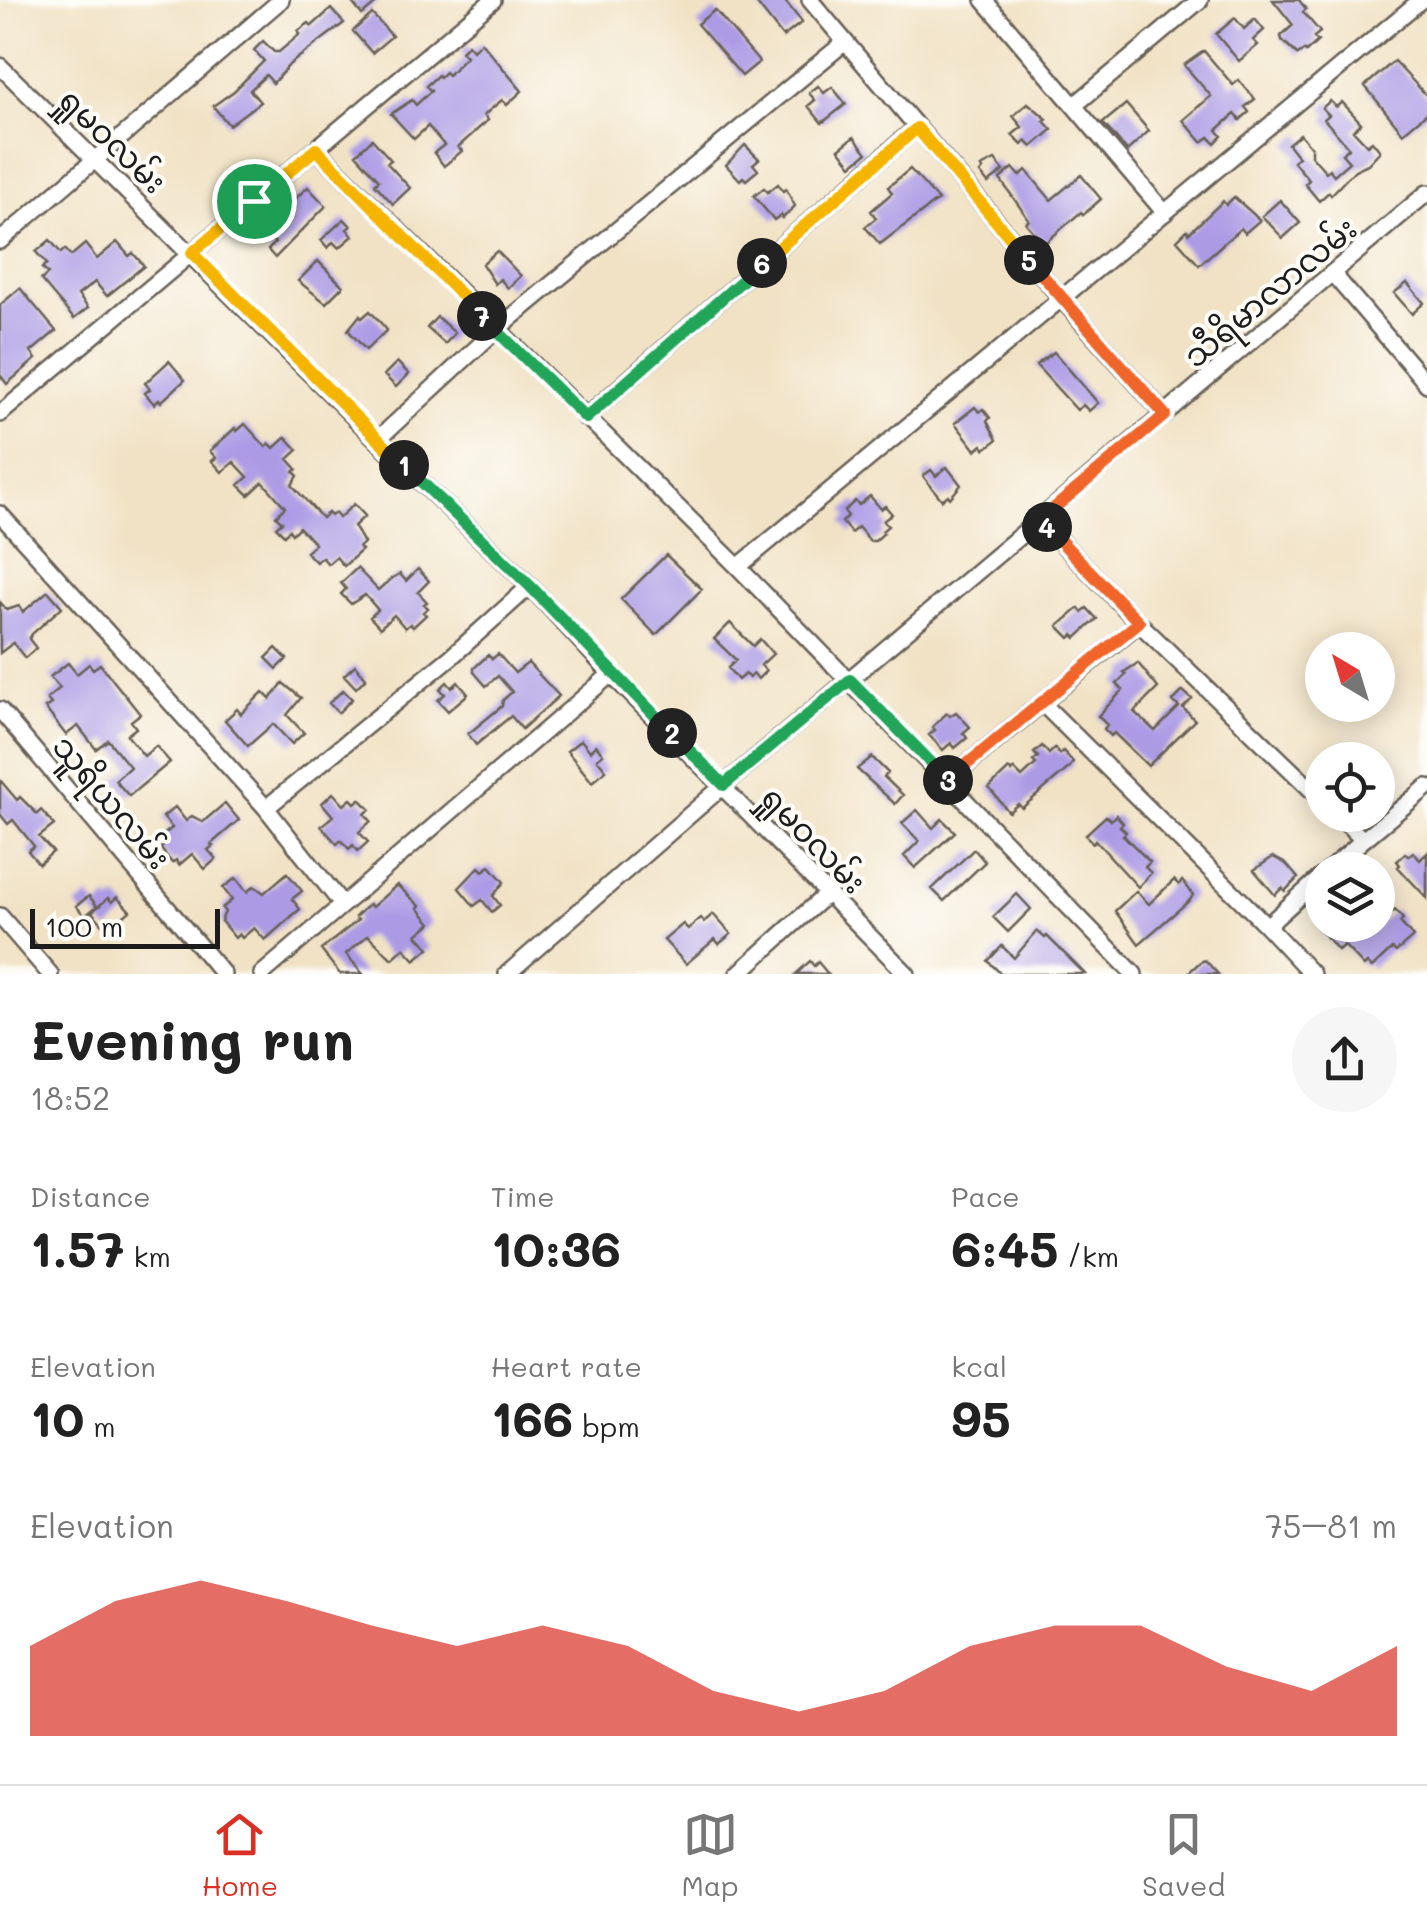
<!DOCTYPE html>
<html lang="en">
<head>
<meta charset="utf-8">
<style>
	:root { --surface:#fff; --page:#f6f6f6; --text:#222; --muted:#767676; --line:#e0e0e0; --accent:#d93025 }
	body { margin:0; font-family:Mali,"Noto Sans Myanmar",sans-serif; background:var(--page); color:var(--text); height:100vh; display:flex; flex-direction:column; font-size:38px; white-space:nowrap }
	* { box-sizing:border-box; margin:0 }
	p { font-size:32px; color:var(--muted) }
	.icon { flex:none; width:55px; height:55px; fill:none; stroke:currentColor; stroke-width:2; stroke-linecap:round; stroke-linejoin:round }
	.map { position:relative; height:974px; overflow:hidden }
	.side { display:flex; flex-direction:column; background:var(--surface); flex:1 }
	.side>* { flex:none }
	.needle { width:65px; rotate:322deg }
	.buttons { position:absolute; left:1305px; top:632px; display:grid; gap:20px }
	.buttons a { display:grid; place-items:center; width:90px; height:90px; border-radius:50%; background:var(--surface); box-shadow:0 5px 25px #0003; font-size:50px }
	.scale { position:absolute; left:30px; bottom:25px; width:190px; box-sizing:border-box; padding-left:10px; border:5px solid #1c1c1c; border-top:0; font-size:28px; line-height:35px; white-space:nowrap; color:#1c1c1c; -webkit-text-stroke:8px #fdfcf7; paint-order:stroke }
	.pin { position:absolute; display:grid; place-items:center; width:85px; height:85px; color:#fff; margin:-42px; border:5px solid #fff; border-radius:50%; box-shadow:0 2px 10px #0007 }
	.km { position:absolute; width:50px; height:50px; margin:-25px; border-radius:50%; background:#222; color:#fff; font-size:28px; line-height:50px; text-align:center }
	.round { display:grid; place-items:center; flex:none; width:105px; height:105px; border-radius:52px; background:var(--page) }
	.overview { display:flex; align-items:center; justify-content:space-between; height:170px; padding:0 30px }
	h1 { font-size:55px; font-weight:700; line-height:75px }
	.stats { display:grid; grid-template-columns:repeat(3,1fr); gap:15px; height:170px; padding:10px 30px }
	.stats div { display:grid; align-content:center }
	.stats b { font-size:50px; font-weight:700 }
	.stats small { font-size:28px; font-weight:400 }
	.stats p { font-size:28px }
	.chart { height:280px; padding:20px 30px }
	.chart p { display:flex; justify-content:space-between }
	.chart svg { width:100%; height:180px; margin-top:10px; fill:var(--accent); opacity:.7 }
	.dock { display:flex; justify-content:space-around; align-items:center; height:140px; border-top:2px solid var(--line); background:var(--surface); font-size:28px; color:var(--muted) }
	.dock a { display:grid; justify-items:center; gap:5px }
	.dock .on { color:var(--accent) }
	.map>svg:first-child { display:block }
</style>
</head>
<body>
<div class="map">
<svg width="1427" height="974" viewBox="0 0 1427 974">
	<rect width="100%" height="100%" fill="#fdfcf7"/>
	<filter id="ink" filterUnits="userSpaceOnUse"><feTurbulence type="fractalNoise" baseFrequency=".01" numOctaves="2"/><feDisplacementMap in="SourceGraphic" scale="20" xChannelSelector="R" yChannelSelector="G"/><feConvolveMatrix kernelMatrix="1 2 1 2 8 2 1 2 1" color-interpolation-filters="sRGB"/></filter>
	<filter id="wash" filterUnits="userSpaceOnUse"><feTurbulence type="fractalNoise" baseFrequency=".0048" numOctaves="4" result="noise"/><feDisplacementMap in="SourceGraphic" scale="40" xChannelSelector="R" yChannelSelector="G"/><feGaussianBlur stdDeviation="2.25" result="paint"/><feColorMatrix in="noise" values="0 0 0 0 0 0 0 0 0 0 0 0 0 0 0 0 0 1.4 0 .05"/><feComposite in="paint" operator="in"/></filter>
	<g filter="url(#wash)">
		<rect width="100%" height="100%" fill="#f1e2c5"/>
		<g id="blocks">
			<path fill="#ac9ae5" d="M350,0H380L362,15Z
				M754,0H784L802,22L783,37Z
				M1273,0H1299L1306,9L1303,12L1320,32L1314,37L1318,41L1306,52L1304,50L1298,55L1282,40L1281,36L1293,25Z
				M331,9L344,23L290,64L273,83L266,75L250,90L260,102L229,125L213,106L234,91L264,61L254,50L263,41L274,52H279L300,34L298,31L309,23L312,26Z
				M715,10L759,62L742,76L697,24Z
				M372,14L392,36L372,53L353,31Z
				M1235,18L1244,29L1255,19L1264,30L1253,40L1258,45L1239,61L1216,34Z
				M481,42L522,91L507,105L502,100L484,115L488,120L458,147L462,151L444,166L434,153L444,145L428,126L414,139L391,114L412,100L416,105L431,91L426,86L438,75L440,77L445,72L448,75L466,56L461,51L468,44L473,50Z
				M1204,51L1233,85L1239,80L1255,99L1245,107L1249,112L1240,120L1235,114L1217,130L1222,136L1215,143L1209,137L1202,142L1183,120L1211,96L1184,65Z
				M1394,61L1427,96V113L1403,133L1365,86Z
				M818,86L824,93L832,87L846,104L822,123L808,106L815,100L809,93Z
				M1330,101L1336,107L1342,102L1361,123L1353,130L1367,145L1372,141L1380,151L1368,164L1355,170L1331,195L1329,192L1319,201L1305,184L1309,180L1293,161L1298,157L1288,144L1300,134L1311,147V155L1326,172L1329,169L1334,175L1349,162L1342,154L1349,148L1324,119L1329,115L1322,108Z
				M1028,103L1047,119L1044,121L1052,130L1032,147L1026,141L1022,145L1012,135L1022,127L1013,116Z
				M1126,104L1149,131L1127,151L1103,123Z
				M854,137L867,153L852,165L839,149Z
				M372,139L391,160L387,163L410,188L393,204L375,184L379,180L356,154Z
				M745,145L759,159L753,164L758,170L746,180L743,177L740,180L726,165Z
				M995,160L1004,171L988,183L980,173L983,169L981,167Z
				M1013,168L1020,176L1026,170L1051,200L1081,175L1101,199L1083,215L1081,212L1044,244L1026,223L1029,220L1000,179Z
				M910,169L938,200L880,244L865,227L876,218L871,211L892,193L888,187Z
				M778,184L783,191L786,189L795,206L783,218L781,215L774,220L754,196L764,188L768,192Z
				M308,187L326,206L275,258L268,250L275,243L262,228Z
				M1234,197L1260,220L1245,233L1241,228L1199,265L1177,240L1187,230L1189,233L1223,201L1226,205Z
				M1280,200L1300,223L1283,238L1262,216Z
				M344,219L351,226L347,229L353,236L339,248L333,242L328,248L321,240Z
				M50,240L61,253L65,249L71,256L85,244L97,259L117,242L129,256L133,253L144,266L107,296L95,282L78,295L88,308L74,319L41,280L48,274L42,268L47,264L36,252Z
				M497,251L521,276L508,288L500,279L495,284L482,264Z
				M318,261L343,286L326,303L298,281Z
				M1407,283L1424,303L1412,314L1394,293Z
				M20,288L56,331L31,352L36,359L7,384L0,375V305Z
				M370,311L387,330L366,350L348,330L360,315L362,318Z
				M437,317L455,333L445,344L427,328Z
				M1054,352L1098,403L1089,411L1083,405L1077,410L1036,365Z
				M169,361L185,380L161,402L159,399L154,404L145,393L150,389L145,383Z
				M397,362L409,374L396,387L384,375Z
				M975,407L979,412L983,409L990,418L987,421L997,440L985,449L982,445L976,450L955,423Z
				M245,424L266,447L269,443L274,448L286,437L298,450L288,459L297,469L294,472L298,476L292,485L322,518L328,513L331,516L335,513L339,518L354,504L365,516L354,526L364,543L359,547L362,550L344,566L336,557L328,564L322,557L316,562L306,552L315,544L299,527L292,534L289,530L284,535L276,527L282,522L276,516L285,507L263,482L249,495L239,485L248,477L234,462L222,472L212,461L216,458L210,451L235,428L237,431Z
				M947,467L961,485L950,498L948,495L942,500L923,476L931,470L936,476Z
				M870,496L881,509L885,506L892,514L883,521L888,526L882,531L884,533L875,541H870L858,527L851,533L842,522L848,516L844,511L855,501L859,505Z
				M666,555L702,589L656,635L621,599Z
				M357,568L378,590L392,578L400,574L406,581L418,569L429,581L418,592L427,602L424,604L428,608L423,612L426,615L413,627L410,624L405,628L394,615L380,628L370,617L378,610L365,595L351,604L341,594L346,589L341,583Z
				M48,591L62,607L32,634L29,639L36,648L25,658L13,643L0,653V602L7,610L19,606L23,612Z
				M1079,608L1082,612L1087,608L1097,619L1076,638L1073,635L1070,638L1058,626Z
				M730,623L753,646L760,639L773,654L761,665L766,671L758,679L754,674L749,678L745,674L738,680L728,668L736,660L714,639Z
				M276,648L287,659L277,669L266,658Z
				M498,654L515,673L528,663L559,696L522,729L511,716L476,745L468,734L502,706L503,700L512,692L498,676L486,686L474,672V668L488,655L492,659Z
				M68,663L77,674L89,664L93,669L100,664L140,714L131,721L136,728L127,735L144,756L156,746L170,762L129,796L115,780L130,767L108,740L96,749L78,726L66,735L45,708L51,704L47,699L60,688L50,677Z
				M1138,663L1158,688L1134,712L1155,731L1179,707L1173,701L1183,691L1192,699L1183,708L1195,720L1148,766L1114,733L1111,736L1104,729L1107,725L1098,716L1123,690L1117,684L1126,674L1124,672Z
				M355,665L366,678L356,688L344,675Z
				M447,682L452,688L458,682L468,694L448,711L438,700L445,694L440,689Z
				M283,683L301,698L287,715L304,733L292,744L273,724L248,746L225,720L237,709L241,714L263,692L270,699Z
				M343,690L352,699L338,713L329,703Z
				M956,712L970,727L963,733L967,738L955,748L951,743L943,750L929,735L935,730L932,727L947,713L950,716Z
				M581,740L590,751L596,745L603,754L597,759L606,770L592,782L567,751Z
				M1042,746L1049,754L1055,748L1059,754L1063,751L1073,762L1070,767L1022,808L1018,804L1009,812L989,788L1009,769L1012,772L1014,769L1022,777L1036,764L1033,761L1038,757L1034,753Z
				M872,757L888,773L884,777L903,795L895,804L857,769Z
				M0,780L17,800L20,797L37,814L41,810L54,825L39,837L53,852L39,864L28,851L34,846L13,820L8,824L0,814Z
				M333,793L344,805L351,799L355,803L360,799L370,809L365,814L371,821L359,832L368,842L358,851L353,845L349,849L341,840L337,844L321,826L333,816L322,803Z
				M225,803L239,820L211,844L213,846L208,850L216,859L205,869L192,854L179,865L176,860L172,863L161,849L166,841L162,836L172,828L163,817L175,807L186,821L192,816L203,822Z
				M917,810L933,828L942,819L955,832L915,868L904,856L919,841L902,823Z
				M1116,815L1123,823L1120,826L1126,832L1123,835L1150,862L1145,867L1151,873L1138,887L1095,840L1093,843L1085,835L1106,816L1111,820Z
				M974,849L985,862L944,901L932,889Z
				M1413,852L1420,860L1427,853V898L1398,867L1400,865L1397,861L1405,853L1408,856Z
				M1273,857L1286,864L1298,878L1285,891L1282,888L1275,895L1254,870Z
				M490,866L504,882L493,896L500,905L492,912L482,900L474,906L459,888L479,867L483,871Z
				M287,873L302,891L292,899L300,909L265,940L254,928L242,938L239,934L235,938L221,921L225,912L222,908L232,900L223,888L236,878L247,892L254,886L264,893Z
				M1174,880L1179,885L1182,881L1189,889L1193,895L1190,900L1139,944L1115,911L1136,891L1149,904Z
				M397,885L420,906L418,908L431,923L417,935L429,948L415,960L404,948L392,959L368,935L346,954L363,974H340L321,950L358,920L355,917L369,904L372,907Z
				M1017,894L1031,909L1008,932L993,917Z
				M89,896L97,906L85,916L76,906Z
				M117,897L130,911L108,930L92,912L108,898L112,902Z
				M1395,910L1403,919L1400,922L1413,937L1396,952L1392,949L1372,968L1367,963L1364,966L1344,945L1338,950L1316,925H1351L1364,936Z
				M713,914L731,934L719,944L715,939L686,964L664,940L683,924L688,929L701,918L704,922Z
				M1037,931L1045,938L1047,936L1085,974H1001L988,961L1002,946L1014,958Z
				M1205,960L1218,974H1187L1200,962Z
				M810,961L814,966L818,962L828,974H796Z"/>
		</g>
	</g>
	<g filter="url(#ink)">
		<use href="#blocks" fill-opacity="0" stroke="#676157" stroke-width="2.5"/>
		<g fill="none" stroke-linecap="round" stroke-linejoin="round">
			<g stroke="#676157" stroke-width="20">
				<path id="minor" d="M810,0L1062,299L1165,415
					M984,0L1165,213
					M0,66L377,440L530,586L611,674L907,974
					M1076,104L1200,0
					M316,149L738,567L1134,974
					M0,241L281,0
					M1333,274L1427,384
					M0,414L493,0
					M585,418L917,127
					M377,440L496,330L845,42
					M0,514L266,808
					M1040,520L1139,623L1322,800
					M738,567L1421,0
					M1042,703L1267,926L1322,876
					M0,710L223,974
					M947,781L1139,623
					M1338,815L1363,840L1427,787
					M1329,870L1363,840
					M341,903L266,808L451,657L530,586
					M0,916L50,974
					M1267,926L1312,974
					M262,974L611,674
					M507,974L724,785L1427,193
					M738,974L829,892"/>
			</g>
			<use href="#minor" stroke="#fff" stroke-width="15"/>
		</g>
	</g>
	<g fill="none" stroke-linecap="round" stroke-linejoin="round" filter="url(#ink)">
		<g stroke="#fff" stroke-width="20">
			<path id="split-1" d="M254,201L192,253L404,465"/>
		</g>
		<g stroke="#fff" stroke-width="20">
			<path id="split-2" d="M404,465L530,586L672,733"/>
		</g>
		<g stroke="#fff" stroke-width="20">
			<path id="split-3" d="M672,733L724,785L850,680L948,780"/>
		</g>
		<g stroke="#fff" stroke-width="20">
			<path id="split-4" d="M948,780L1139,622L1047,527"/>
		</g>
		<g stroke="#fff" stroke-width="20">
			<path id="split-5" d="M1029,260L1165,415L1040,520L1047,527"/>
		</g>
		<g stroke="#fff" stroke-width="20">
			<path id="split-6" d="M762,263L917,128L1029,260"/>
		</g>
		<g stroke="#fff" stroke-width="20">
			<path id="split-7" d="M482,316L586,418L762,263"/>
		</g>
		<g stroke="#fff" stroke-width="20">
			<path id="split-8" d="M254,201L316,149L482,316"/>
		</g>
		<use href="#split-1" stroke="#f5b400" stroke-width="12"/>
		<use href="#split-2" stroke="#22a559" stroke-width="12"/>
		<use href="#split-3" stroke="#22a559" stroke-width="12"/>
		<use href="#split-4" stroke="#f0652b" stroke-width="12"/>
		<use href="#split-5" stroke="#f0652b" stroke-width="12"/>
		<use href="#split-6" stroke="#f5b400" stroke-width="12"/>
		<use href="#split-7" stroke="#22a559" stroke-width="12"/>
		<use href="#split-8" stroke="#f5b400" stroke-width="12"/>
	</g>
	<g text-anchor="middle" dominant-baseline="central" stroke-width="8" stroke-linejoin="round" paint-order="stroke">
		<g font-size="32" fill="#1c1c1c" stroke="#fdfcf7">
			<text transform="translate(113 139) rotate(44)">ရှုမဝလမ်း</text>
			<text transform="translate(1269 291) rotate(-40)">သီရိမာလာလမ်း</text>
			<text transform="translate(113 801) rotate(50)">သူရိယလမ်း</text>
			<text transform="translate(814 838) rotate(46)">ရှုမဝလမ်း</text>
		</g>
	</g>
</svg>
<div class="buttons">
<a><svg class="needle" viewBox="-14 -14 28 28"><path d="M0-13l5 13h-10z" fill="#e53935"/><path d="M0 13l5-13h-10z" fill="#767676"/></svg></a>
<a><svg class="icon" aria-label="locate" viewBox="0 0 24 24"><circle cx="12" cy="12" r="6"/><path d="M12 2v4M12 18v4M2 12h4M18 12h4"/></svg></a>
<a><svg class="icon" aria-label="layers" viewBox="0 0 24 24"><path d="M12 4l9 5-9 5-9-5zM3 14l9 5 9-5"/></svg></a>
</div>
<div class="scale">100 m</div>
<div class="pin" style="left:254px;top:201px;background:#1e9e55"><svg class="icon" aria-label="arrive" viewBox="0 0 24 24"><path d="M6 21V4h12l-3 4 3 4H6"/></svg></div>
<b class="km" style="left:404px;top:465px">1</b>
<b class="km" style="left:672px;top:733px">2</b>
<b class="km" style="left:948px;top:780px">3</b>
<b class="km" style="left:1047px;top:527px">4</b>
<b class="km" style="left:1029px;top:260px">5</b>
<b class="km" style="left:762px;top:263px">6</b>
<b class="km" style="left:482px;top:316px">7</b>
</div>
<section class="side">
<div class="overview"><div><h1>Evening run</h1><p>18:52</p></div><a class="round"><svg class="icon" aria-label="share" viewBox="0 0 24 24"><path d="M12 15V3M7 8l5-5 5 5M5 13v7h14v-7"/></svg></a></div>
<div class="stats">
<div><p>Distance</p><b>1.57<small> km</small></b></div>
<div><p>Time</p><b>10:36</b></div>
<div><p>Pace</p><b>6:45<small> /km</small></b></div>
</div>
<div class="stats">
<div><p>Elevation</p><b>10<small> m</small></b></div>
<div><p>Heart rate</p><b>166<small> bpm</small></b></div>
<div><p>kcal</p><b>95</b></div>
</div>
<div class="chart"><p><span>Elevation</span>75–81 m</p>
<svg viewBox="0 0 160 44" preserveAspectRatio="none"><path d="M0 44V22L10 11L20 6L30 11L40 17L50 22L60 17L70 22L80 33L90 38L100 33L110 22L120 17L130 17L140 27L150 33L160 22V44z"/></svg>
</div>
</section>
<nav class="dock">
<a class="on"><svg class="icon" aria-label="home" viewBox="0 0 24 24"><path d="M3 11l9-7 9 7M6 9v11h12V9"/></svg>Home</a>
<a><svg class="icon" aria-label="map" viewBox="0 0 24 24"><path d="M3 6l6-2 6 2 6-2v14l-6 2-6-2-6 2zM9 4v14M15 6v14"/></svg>Map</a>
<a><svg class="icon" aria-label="saved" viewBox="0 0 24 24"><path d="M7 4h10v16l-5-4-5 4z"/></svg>Saved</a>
</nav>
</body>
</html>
